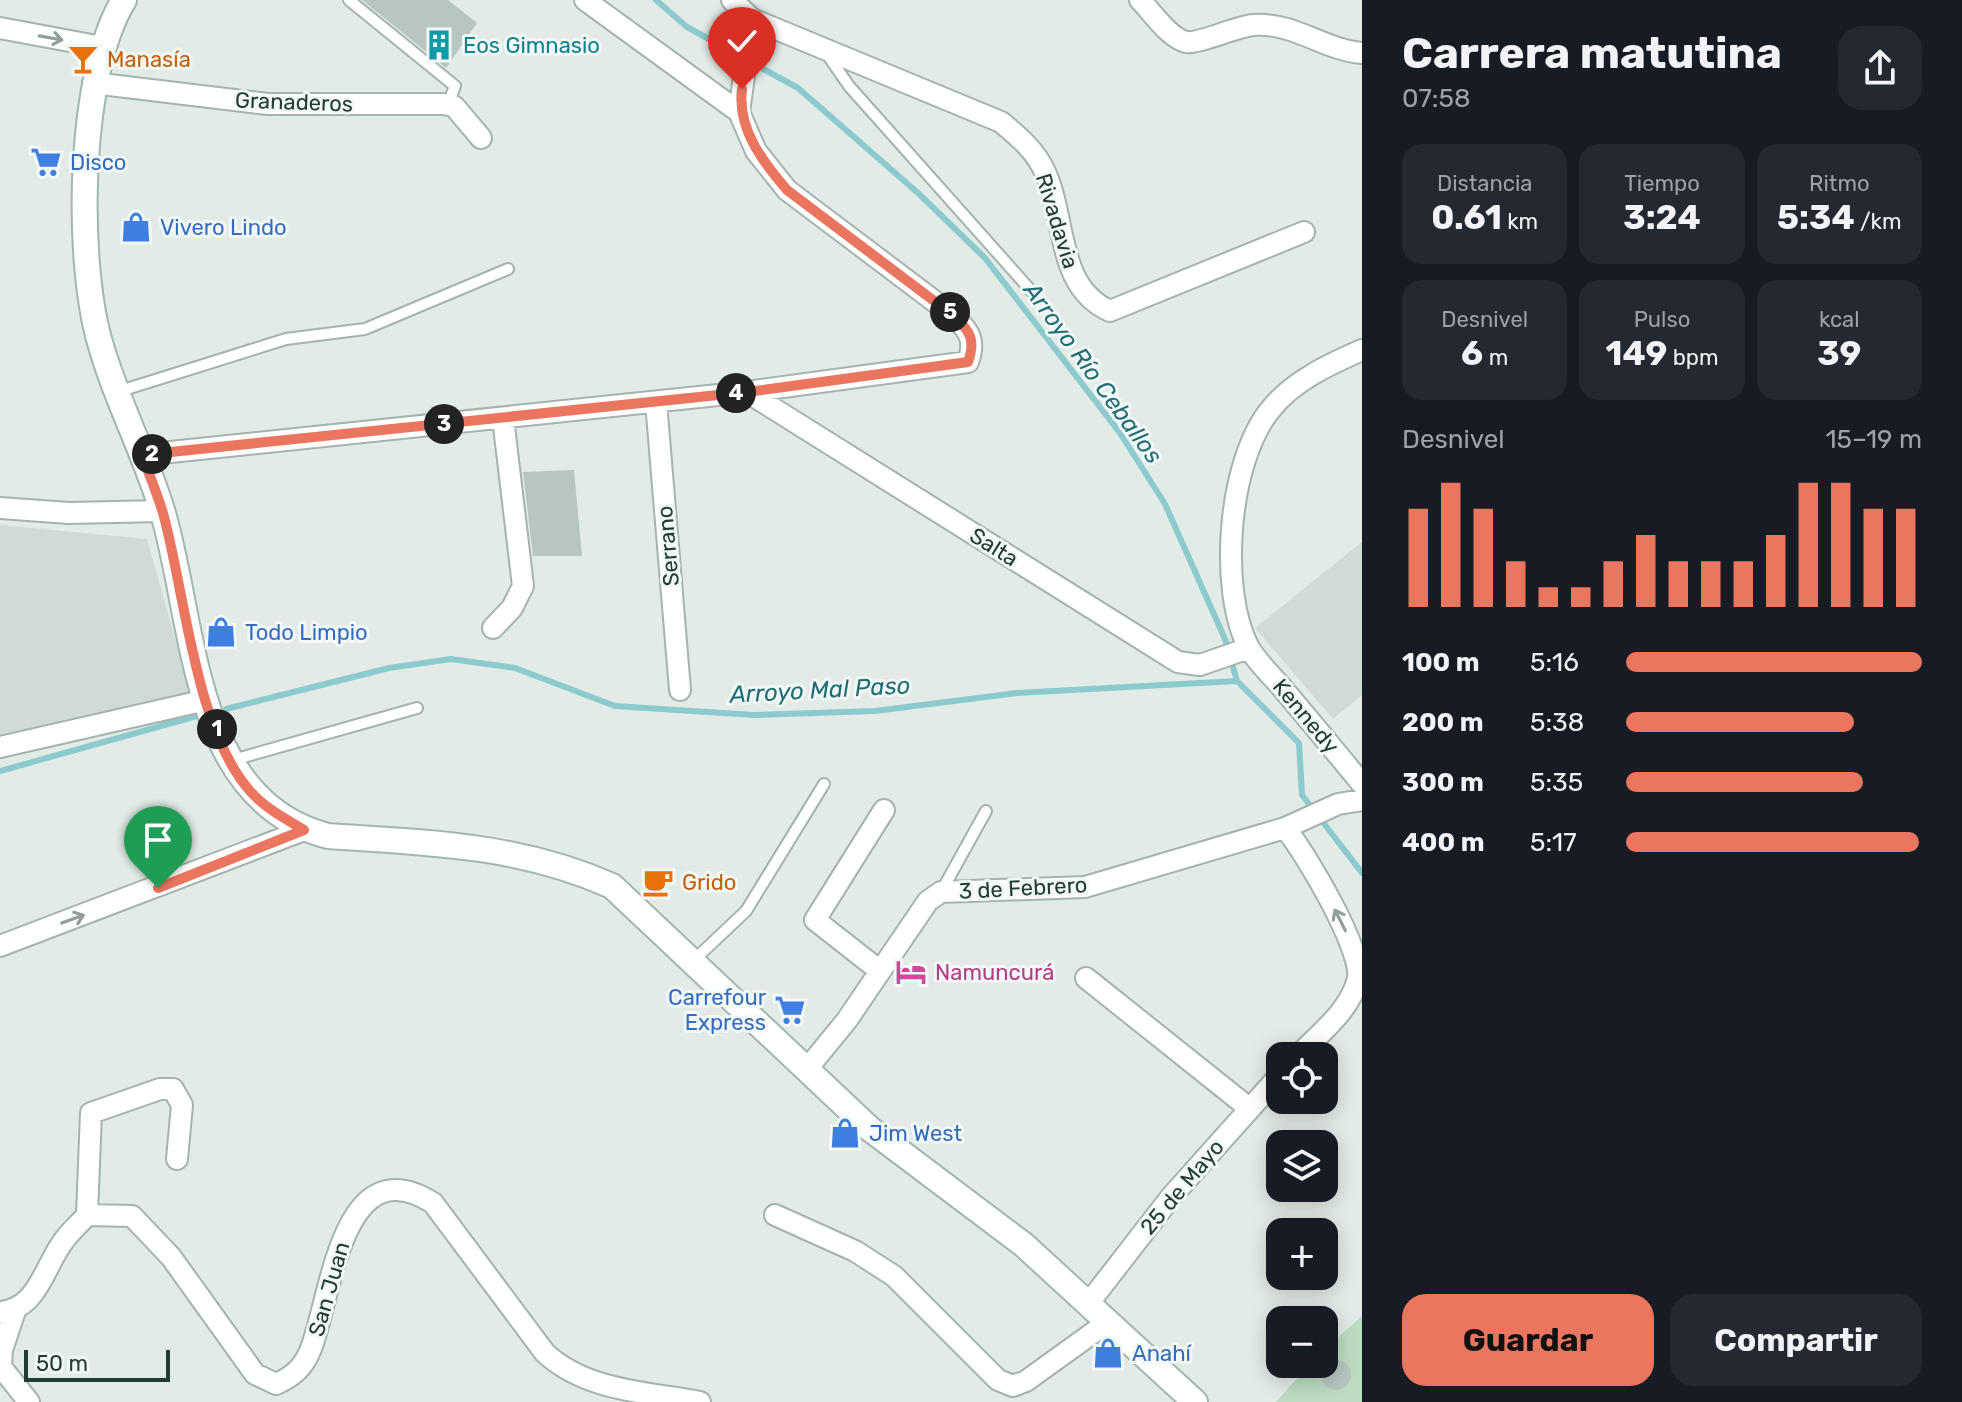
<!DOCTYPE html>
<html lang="es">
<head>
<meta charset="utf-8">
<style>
	:root { --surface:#171b24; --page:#242831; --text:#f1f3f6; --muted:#9ea1a6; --accent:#eb7660 }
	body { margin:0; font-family:Rubik,sans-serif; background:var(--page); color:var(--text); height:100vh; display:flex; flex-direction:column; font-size:30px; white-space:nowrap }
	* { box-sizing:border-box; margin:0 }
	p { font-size:26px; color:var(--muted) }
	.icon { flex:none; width:44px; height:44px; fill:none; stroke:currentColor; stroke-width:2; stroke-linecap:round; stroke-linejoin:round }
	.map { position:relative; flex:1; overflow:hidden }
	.drawer { display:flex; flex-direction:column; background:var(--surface); width:600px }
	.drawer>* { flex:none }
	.tools { position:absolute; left:1266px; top:1042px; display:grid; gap:16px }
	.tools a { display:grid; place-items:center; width:72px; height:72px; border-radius:16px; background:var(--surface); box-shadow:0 4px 20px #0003; font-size:40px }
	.scale { position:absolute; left:24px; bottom:20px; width:146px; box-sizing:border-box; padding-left:8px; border:4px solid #233c33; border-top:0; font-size:22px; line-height:28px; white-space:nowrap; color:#233c33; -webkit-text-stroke:6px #f2f8f5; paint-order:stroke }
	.pin { position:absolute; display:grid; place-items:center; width:68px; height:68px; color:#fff; margin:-82px -34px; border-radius:50% 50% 50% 0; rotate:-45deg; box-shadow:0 0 8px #0007 }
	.pin .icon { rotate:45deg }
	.km { position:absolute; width:40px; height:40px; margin:-20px; border-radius:50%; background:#222; color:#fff; font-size:22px; line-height:40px; text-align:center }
	.round { display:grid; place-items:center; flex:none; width:84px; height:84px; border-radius:24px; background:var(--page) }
	.summary { display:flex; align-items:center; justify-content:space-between; height:136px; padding:0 40px }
	h1 { font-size:44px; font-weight:700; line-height:60px }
	.figures { display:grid; grid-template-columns:repeat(3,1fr); gap:12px; height:136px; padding:8px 40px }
	.figures div { display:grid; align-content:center; border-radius:20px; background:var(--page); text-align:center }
	.figures b { font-size:34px; font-weight:700 }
	.figures small { font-size:22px; font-weight:400 }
	.figures p { font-size:22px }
	.chart { height:224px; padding:16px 40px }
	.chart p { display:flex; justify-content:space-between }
	.chart svg { width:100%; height:144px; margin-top:8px; stroke:var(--accent); stroke-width:6 }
	.primary-button { display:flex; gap:16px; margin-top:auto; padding:16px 40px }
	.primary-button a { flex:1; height:92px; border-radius:24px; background:var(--accent); color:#111; font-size:32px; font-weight:700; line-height:92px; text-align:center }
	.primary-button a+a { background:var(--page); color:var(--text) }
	ul { padding:0 40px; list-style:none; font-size:26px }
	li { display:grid; grid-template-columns:128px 96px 1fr; align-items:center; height:60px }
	li i { height:20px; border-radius:10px; background:var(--accent) }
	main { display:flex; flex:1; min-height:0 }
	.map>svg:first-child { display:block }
</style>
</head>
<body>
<main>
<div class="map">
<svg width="1362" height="1402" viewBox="0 0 1362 1402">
	<rect width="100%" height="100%" fill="#e2ebe6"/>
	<path fill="#d0dbd5" d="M0,525L147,539L192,699L0,734Z
		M1362,542V695L1333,719L1255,628Z"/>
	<path fill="#bcdcc2" d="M1362,1316V1402H1276L1310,1364H1324V1350Z"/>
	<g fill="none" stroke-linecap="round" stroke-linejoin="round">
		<path stroke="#8ccace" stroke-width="6" d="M656,0L687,27L798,88L918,193L985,258L1120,433L1165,504L1225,639L1237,681L1299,743L1302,795L1362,873
			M226,709L389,668L451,659L515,668L615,706L754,715L875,711L1017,693L1237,681
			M0,771L204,714"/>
	</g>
	<path fill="#b7c6bf" d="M362,0H448L477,23L446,68Z
		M574,470L582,556H533L523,472Z
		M1321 1375a15 15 0 1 1 30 0a15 15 0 1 1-30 0Z"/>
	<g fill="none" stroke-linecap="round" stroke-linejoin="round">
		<g stroke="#a5b3ad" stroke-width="14">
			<path id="lane" d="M349,0L455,86L450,99L444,103
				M827,54L849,86L1034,294
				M117,392L286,339L365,329L508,269
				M233,760L417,708
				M941,892L986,811
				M694,960L746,911L824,784"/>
		</g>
		<g stroke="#a5b3ad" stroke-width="24">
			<path id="street" d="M585,0L739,112
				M732,0L752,19L1001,122C1019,137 1035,150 1045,172C1067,220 1056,287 1110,311L1304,232
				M1140,0C1152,12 1169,38 1186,42C1199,44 1235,27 1253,25C1294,22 1324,50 1362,53
				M0,28L102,47
				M93,83L268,104H443L454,106L481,138
				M1362,350C1330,364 1293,381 1271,409C1228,460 1218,590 1249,648C1258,663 1273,677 1284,690C1310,721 1336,752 1362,784
				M747,392L1178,662L1200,665L1249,648
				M656,402L680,690
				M142,455L747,392L968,362C976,340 969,331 954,316L787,190L756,151L739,112L752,19
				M0,508L69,513L162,511
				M493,628L512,608L523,586L503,418
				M0,747L206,700
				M1285,828C1305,852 1362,948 1358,978C1351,1010 1320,1033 1298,1056
				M0,946L304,830
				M880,971L815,920L884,810
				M1086,978L1249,1108
				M807,1069L847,1020L928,901L941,892L1085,887L1285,828L1338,804L1362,800
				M87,1215L91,1113L160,1089H173L182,1105L177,1159
				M775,1215L855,1251L894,1276L998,1380L1013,1386L1026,1381L1108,1322
				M1088,1304L1171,1197L1280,1075
				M15,1311L2,1350L1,1367L29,1402
				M0,1312C39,1309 44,1265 65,1239C72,1230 80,1223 87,1215L132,1216L171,1257L255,1374L276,1384C292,1377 303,1368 310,1351C331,1302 340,1144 433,1203L545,1353C586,1391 646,1392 700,1402"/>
		</g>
		<g stroke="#a1b7ad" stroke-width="28">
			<path id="secondary" d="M124,0C78,74 76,255 99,339C115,398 144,451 162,510C196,621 189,800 328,836C429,843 517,844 612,886L870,1129L1024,1245L1195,1402"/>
		</g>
		<use href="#lane" stroke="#fff" stroke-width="10"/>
		<use href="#street" stroke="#fff" stroke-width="20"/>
		<use href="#secondary" stroke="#fff" stroke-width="24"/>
	</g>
	<defs><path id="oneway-shaft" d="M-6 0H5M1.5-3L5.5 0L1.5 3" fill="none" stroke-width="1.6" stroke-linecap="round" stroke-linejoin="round" transform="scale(2)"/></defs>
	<g stroke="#919e99">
		<use href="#oneway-shaft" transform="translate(51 38) rotate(10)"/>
		<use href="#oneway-shaft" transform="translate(73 919) rotate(-20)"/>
		<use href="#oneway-shaft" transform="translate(1340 920) rotate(-117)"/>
	</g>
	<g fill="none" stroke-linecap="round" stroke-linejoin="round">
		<g stroke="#fff" stroke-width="16">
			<path id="route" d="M158,888L304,830C284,818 265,808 250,791C195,729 185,592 163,513C157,493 149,474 142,455L747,392L968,362C976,340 970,331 954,316L787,190C762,161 737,128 742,89"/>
		</g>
		<use href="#route" stroke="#eb7660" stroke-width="10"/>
	</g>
	<defs>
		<g id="building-bare" transform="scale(2.4)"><path d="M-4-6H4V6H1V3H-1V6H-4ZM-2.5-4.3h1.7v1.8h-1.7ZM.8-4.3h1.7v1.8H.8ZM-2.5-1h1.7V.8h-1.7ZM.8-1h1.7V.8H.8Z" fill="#0f9aa8" stroke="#f2f8f5" stroke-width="2.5" paint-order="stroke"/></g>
		<g id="bar-bare" transform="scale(2.4)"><path d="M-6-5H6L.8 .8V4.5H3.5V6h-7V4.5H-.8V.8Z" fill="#e8710a" stroke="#f2f8f5" stroke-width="2.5" paint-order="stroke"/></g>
		<g id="supermarket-bare" transform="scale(2.4)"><path d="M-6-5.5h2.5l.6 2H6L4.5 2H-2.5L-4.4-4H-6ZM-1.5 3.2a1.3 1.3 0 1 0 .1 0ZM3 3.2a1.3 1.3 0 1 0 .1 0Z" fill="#3f7fe0" stroke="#f2f8f5" stroke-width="2.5" paint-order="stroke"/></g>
		<g id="shop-bare" transform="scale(2.4)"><path d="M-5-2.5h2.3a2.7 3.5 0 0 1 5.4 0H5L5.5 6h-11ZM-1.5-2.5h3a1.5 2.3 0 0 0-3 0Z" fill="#3f7fe0" stroke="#f2f8f5" stroke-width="2.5" paint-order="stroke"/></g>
		<g id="cafe-bare" transform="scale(2.4)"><path d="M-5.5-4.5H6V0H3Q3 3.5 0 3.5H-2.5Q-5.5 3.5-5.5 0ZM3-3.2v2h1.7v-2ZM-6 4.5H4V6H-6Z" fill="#e8710a" stroke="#f2f8f5" stroke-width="2.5" paint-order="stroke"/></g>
		<g id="hotel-bare" transform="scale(2.4)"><path d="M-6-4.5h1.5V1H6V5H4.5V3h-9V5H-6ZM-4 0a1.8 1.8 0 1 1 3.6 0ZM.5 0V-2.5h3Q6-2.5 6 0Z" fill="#d1479c" stroke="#f2f8f5" stroke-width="2.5" paint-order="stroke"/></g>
	</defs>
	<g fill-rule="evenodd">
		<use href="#building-bare" x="439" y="45"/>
		<use href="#bar-bare" x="83" y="59"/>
		<use href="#supermarket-bare" x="46" y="162"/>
		<use href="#shop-bare" x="136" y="227"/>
		<use href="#shop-bare" x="221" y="632"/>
		<use href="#cafe-bare" x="658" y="882"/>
		<use href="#hotel-bare" x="911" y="972"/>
		<use href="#supermarket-bare" x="790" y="1010"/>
		<use href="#shop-bare" x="845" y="1133"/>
		<use href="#shop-bare" x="1108" y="1353"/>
	</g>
	<g text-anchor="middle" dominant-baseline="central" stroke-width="6" stroke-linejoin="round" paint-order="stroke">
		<g font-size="22" fill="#0d838f" stroke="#f2f8f5" text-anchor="start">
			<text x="463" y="45">Eos Gimnasio</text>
		</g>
		<g font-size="22" fill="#c56008" stroke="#f2f8f5" text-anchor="start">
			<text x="107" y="59">Manasía</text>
			<text x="682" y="882">Grido</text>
		</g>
		<g font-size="22" fill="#233c33" stroke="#f2f8f5">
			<text transform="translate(294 102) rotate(2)">Granaderos</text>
			<text transform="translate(1057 221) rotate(73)">Rivadavia</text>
			<text transform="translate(668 546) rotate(-95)">Serrano</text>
			<text transform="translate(994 547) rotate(32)">Salta</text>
			<text transform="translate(1306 716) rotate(50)">Kennedy</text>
			<text transform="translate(1023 888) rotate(-3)">3 de Febrero</text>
			<text transform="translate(1182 1187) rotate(-50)">25 de Mayo</text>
			<text transform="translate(329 1289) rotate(-74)">San Juan</text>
		</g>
		<g font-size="22" fill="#366cbe" stroke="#f2f8f5" text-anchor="start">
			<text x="70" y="162">Disco</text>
			<text x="160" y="227">Vivero Lindo</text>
			<text x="245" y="632">Todo Limpio</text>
			<text x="766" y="997" text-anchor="end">Carrefour<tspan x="766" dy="25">Express</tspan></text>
			<text x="869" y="1133">Jim West</text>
			<text x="1132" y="1353">Anahí</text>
		</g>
		<g font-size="22" fill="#b23c85" stroke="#f2f8f5" text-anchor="start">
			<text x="935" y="972">Namuncurá</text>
		</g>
		<g font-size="24" font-style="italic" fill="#206e75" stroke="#f2f8f5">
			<text transform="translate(1093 373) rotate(54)">Arroyo Río Ceballos</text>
			<text transform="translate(820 690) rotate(-3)">Arroyo Mal Paso</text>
		</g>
	</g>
</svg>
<div class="tools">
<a><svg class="icon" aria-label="locate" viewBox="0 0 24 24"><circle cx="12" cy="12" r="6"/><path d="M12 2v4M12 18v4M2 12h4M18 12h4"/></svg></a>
<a><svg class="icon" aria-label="layers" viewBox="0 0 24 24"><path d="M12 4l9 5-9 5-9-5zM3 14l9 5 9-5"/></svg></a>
<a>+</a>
<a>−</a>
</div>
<div class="scale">50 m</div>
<div class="pin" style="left:158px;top:888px;background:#1e9e55"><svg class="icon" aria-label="arrive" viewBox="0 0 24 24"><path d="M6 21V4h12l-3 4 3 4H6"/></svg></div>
<div class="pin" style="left:742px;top:89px;background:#d93025"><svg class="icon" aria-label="check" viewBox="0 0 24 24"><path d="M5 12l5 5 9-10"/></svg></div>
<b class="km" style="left:217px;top:729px">1</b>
<b class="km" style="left:152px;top:454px">2</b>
<b class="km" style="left:444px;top:424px">3</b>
<b class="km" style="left:736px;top:393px">4</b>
<b class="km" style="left:950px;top:312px">5</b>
</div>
<section class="drawer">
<div class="summary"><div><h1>Carrera matutina</h1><p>07:58</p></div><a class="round"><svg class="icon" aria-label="share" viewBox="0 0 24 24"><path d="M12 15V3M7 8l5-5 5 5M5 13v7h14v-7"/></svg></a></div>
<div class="figures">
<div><p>Distancia</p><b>0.61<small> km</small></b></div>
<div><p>Tiempo</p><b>3:24</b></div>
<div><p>Ritmo</p><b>5:34<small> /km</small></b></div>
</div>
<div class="figures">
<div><p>Desnivel</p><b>6<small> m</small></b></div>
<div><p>Pulso</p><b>149<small> bpm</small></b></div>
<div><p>kcal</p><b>39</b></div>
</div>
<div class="chart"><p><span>Desnivel</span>15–19 m</p>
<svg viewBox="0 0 160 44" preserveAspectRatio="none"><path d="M5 44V14M15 44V6M25 44V14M35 44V30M45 44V38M55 44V38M65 44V30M75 44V22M85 44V30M95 44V30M105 44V30M115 44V22M125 44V6M135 44V6M145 44V14M155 44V14"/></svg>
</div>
<ul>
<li><b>100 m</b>5:16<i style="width:100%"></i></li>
<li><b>200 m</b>5:38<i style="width:77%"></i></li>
<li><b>300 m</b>5:35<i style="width:80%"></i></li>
<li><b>400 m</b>5:17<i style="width:99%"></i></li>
</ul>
<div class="primary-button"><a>Guardar</a><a>Compartir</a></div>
</section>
</main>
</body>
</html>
